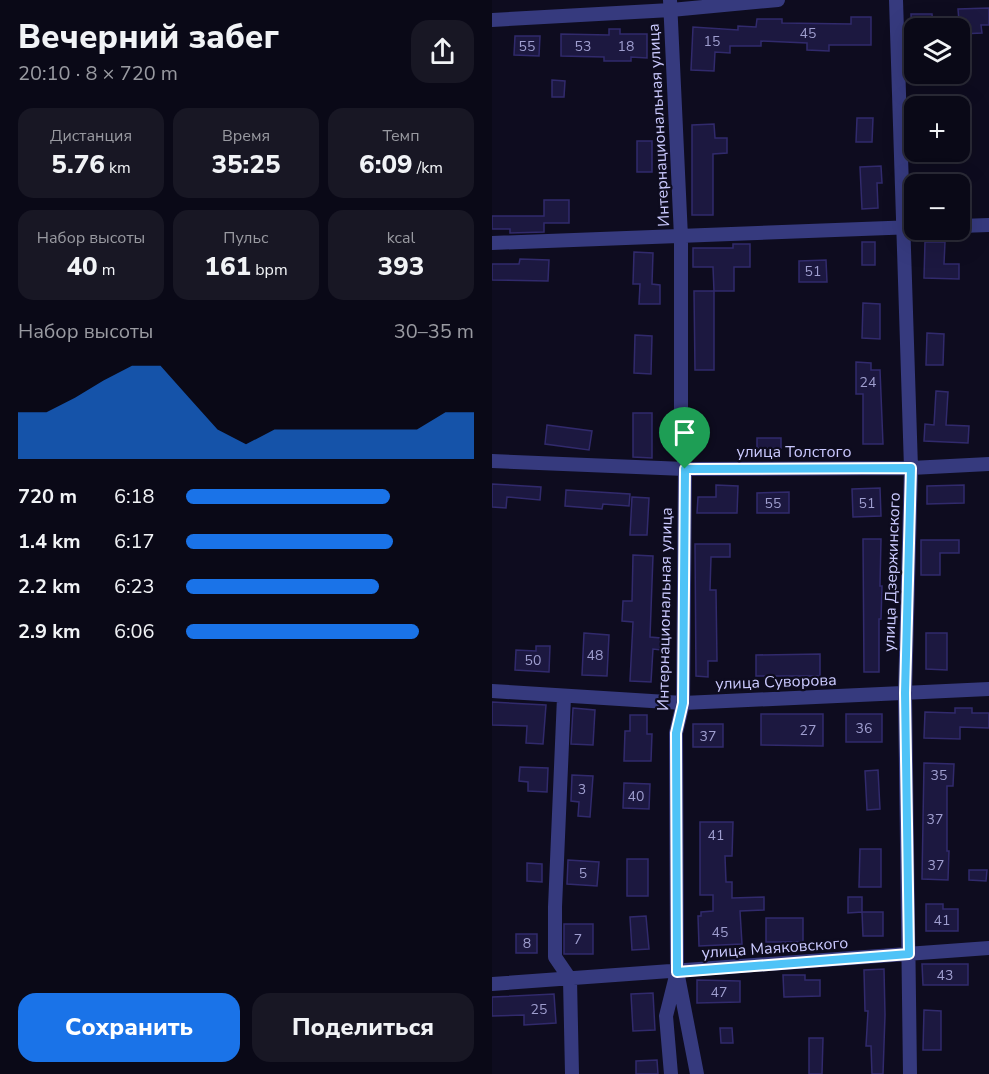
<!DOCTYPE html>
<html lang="ru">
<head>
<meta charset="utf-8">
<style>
	:root { --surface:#0a0917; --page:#181724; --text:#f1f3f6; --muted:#999aa1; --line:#2a2a36; --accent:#1a73e8 }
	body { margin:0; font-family:"Nunito Sans",sans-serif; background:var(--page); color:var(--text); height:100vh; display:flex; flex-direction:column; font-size:22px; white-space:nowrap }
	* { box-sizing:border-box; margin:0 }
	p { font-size:20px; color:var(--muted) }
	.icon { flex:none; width:33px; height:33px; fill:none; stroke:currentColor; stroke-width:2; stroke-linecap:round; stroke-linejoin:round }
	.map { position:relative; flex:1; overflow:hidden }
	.side { display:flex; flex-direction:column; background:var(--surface); width:492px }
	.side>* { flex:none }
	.controls { position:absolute; left:412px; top:18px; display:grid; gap:12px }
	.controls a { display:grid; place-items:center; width:66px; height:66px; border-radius:12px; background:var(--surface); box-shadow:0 6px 24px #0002,0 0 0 2px var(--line); font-size:30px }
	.pin { position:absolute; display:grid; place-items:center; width:51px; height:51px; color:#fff; margin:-62px -26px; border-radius:50% 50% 50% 0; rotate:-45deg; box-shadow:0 0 6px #0007 }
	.pin .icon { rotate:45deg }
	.round { display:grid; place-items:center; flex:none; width:63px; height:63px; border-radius:18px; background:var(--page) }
	.head { display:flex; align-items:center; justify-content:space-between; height:102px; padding:0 18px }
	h1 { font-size:33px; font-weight:800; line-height:45px }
	.metrics { display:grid; grid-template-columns:repeat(3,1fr); gap:9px; height:102px; padding:6px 18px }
	.metrics div { display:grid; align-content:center; border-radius:15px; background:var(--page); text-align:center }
	.metrics b { font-size:26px; font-weight:800 }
	.metrics small { font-size:16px; font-weight:400 }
	.metrics p { font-size:16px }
	.chart { height:168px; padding:12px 18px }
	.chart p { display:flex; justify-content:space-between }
	.chart svg { width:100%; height:108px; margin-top:6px; fill:var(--accent); opacity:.7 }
	.action { display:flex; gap:12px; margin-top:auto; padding:12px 18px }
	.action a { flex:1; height:69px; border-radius:18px; background:var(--accent); color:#fff; font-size:24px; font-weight:800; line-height:69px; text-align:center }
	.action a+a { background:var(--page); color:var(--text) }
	ul { padding:0 18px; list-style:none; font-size:20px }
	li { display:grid; grid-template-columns:96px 72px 1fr; align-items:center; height:45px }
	li i { height:15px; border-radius:8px; background:var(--accent) }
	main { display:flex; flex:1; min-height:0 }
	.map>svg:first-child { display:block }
</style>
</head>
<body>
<main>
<section class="side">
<div class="head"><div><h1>Вечерний забег</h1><p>20:10 · 8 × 720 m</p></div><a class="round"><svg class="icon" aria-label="share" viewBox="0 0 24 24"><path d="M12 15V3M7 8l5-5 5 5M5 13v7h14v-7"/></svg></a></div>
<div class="metrics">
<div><p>Дистанция</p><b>5.76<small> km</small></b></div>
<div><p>Время</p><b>35:25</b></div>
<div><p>Темп</p><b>6:09<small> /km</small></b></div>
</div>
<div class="metrics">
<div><p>Набор высоты</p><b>40<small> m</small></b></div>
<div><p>Пульс</p><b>161<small> bpm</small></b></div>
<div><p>kcal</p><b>393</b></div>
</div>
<div class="chart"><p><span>Набор высоты</span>30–35 m</p>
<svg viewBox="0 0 160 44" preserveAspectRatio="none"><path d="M0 44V25L10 25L20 19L30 12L40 6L50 6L60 19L70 32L80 38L90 32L100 32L110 32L120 32L130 32L140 32L150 25L160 25V44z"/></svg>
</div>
<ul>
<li><b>720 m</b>6:18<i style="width:71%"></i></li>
<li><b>1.4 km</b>6:17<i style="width:72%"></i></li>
<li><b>2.2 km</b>6:23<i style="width:67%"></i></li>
<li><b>2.9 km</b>6:06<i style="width:81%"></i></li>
</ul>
<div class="action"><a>Сохранить</a><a>Поделиться</a></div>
</section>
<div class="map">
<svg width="497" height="1074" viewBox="0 0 497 1074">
	<rect width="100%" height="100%" fill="#0e0c1f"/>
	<path fill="#1c1840" stroke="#312a6c" stroke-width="1.5" d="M497,8V25H489L490,33L468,34L466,9Z
		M419,14H440L441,28H420Z
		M359,17H379V45H337V51L315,50V43L269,41V46H238V53L223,52L222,71L199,70L201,27L246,30V26L264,27L265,19H290V23L359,24Z
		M117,29H128V34H155V58L139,57V61H112V57L69,56V34L117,35Z
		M23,36H48L47,56L22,55Z
		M60,80L73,81L72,97H60Z
		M365,118H381L380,142H364Z
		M222,124L223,138H235V153L221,154V215H200V125Z
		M145,141H160V172H145Z
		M389,166L390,183H385L386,208L370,209L368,167Z
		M432,173H457V183L432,184Z
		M52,200H77V223H52V232L18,233V229H0V216H52Z
		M370,242H383V265H370Z
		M433,242H453L452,264H467V279L432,278Z
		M241,244H258V267H242V291H222L221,267H201V248H241Z
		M142,252L161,253L160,284L168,285V304H147L148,284H141Z
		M28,259L57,260L56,281L0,280V264H27Z
		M334,260L335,282H307V261Z
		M202,291H222V370H203Z
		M371,303L388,304V339L370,338Z
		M435,333L452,334L451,365H434Z
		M143,335L160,336L159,374L142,373Z
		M364,362L379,363V370H388L391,444H371V394H364Z
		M444,391L456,392L454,425L477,426L476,443L432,441L433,424L442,425Z
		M141,413H160V458L141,457Z
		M55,425L100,431L97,450L53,444Z
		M265,438H289V448H265Z
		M0,484L49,487L48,500L15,497L14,508L0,507Z
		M224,485L246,486L245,513H205L206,497H224Z
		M472,485V503L435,504V486Z
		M388,488L389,516L361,517L360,489Z
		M74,490L138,494L137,506L111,504L110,509L73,506Z
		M297,492V513H265V493Z
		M140,497L157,498L155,535H138Z
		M371,539H389L388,586H390L389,619H387V672H372Z
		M429,540H467V553H448V575H429Z
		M203,544H238V557H219L218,590H224L225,661H216V677L204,676Z
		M141,555L161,556L158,637L169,638V650L161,649L159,682L138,681L141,622L130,621L131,601H140Z
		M92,633L117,635L115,676L90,675Z
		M434,633H455V670L434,669Z
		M44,646H58L57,672L23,670L24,650L44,651Z
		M328,654V676H264V655Z
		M0,702L54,705L51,744L34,743L35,726L0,725Z
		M81,708L103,710L101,745L79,744Z
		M463,708H480V713H497V728L468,727V739L432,738L433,712L463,713Z
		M269,714H331V746L269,745Z
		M354,714H390V742H354Z
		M138,715H155V734H160L159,761H132L133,731H138Z
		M201,724H231V747H201Z
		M432,763L462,764L461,786H455V851H457L456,880L430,879Z
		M28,767L56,768L55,792L36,791V782L27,781Z
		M386,770L388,809L375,810L373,771Z
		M80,775L101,776L98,817L86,816L87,802L79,801Z
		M132,783L158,784L157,809L131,808Z
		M208,822H241L240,856H233L234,882H240V898L272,897V910L248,911L250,944L207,946L206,916H209V912L221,911V895H208Z
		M368,849H389V887H367Z
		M135,859H156V896H135Z
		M76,860L107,862L105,886L75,884Z
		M35,863L50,864V882L35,881Z
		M477,870H495L494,881L477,880Z
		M356,897H370V912L356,913Z
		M434,904H451V909H466V931H434Z
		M370,912H391V936H371Z
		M154,916L157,949L140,950L138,917Z
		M274,918H311V942H274Z
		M72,924H101V954H72Z
		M24,934H45V953H24Z
		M430,964H476V985H431Z
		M392,969L393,1015L391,1074H380L379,1046H374L376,1011H373L372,970Z
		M291,975H313V980H328V996L292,997Z
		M205,980L248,981V1002L205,1003Z
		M161,993L163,1030L141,1031L139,994Z
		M62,994L64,1023L32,1025V1015L0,1016V997Z
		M432,1010L449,1011V1050H431Z
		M228,1028H240L241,1043H229Z
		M317,1038H331L330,1074H317Z
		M165,1060L166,1074H144V1061Z"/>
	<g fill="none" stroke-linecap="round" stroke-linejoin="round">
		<path stroke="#363a7e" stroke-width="14" d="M178,0L189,237V437L193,469L191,703L184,733L185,972L174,1016L179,1074
			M404,0L419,468L413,693L418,1074
			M0,20L179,10L286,0
			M468,226L497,225
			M0,243L423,227
			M0,461L193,469L419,468L497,464
			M0,691L191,703L497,689
			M72,697L63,907V957L78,979L80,1074
			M186,976L205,1074
			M0,984L497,948"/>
	</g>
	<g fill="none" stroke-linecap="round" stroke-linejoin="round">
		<g stroke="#fff" stroke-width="12">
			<path id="route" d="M419,468L413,693L417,954L185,972L184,733L191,703L193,469Z"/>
		</g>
		<use href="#route" stroke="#4fc3f7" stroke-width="8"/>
	</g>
	<g text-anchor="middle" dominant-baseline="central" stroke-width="4.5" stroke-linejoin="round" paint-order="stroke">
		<g font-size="14" fill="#9f9ecf">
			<text x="316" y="33">45</text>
			<text x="220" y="41">15</text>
			<text x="35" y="46">55</text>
			<text x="91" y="46">53</text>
			<text x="134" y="46">18</text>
			<text x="321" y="271">51</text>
			<text x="376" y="382">24</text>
			<text x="281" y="503">55</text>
			<text x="375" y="503">51</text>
			<text x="103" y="655">48</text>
			<text x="41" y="660">50</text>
			<text x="372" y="728">36</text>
			<text x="316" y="730">27</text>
			<text x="216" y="736">37</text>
			<text x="447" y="775">35</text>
			<text x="90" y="789">3</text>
			<text x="144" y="796">40</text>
			<text x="443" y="819">37</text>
			<text x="224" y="835">41</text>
			<text x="444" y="865">37</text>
			<text x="91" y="873">5</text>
			<text x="450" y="920">41</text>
			<text x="228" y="932">45</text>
			<text x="86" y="939">7</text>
			<text x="35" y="943">8</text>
			<text x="453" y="975">43</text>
			<text x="227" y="992">47</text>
			<text x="47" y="1009">25</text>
		</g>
		<g font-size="16" fill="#cbcaff" stroke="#0e0c1f">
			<text transform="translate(167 125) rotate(-93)">Интернациональная улица</text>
			<text x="302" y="452">улица Толстого</text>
			<text transform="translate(400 572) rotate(-88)">улица Дзержинского</text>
			<text transform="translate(173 609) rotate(-89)">Интернациональная улица</text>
			<text transform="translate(284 682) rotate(-2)">улица Суворова</text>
			<text transform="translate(283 948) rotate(-4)">улица Маяковского</text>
		</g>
	</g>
</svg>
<div class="controls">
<a><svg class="icon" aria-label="layers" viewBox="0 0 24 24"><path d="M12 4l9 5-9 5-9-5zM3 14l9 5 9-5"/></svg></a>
<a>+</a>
<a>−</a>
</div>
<div class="pin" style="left:193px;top:469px;background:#1e9e55"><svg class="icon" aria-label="arrive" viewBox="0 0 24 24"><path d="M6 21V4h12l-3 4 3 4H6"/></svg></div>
</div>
</main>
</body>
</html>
